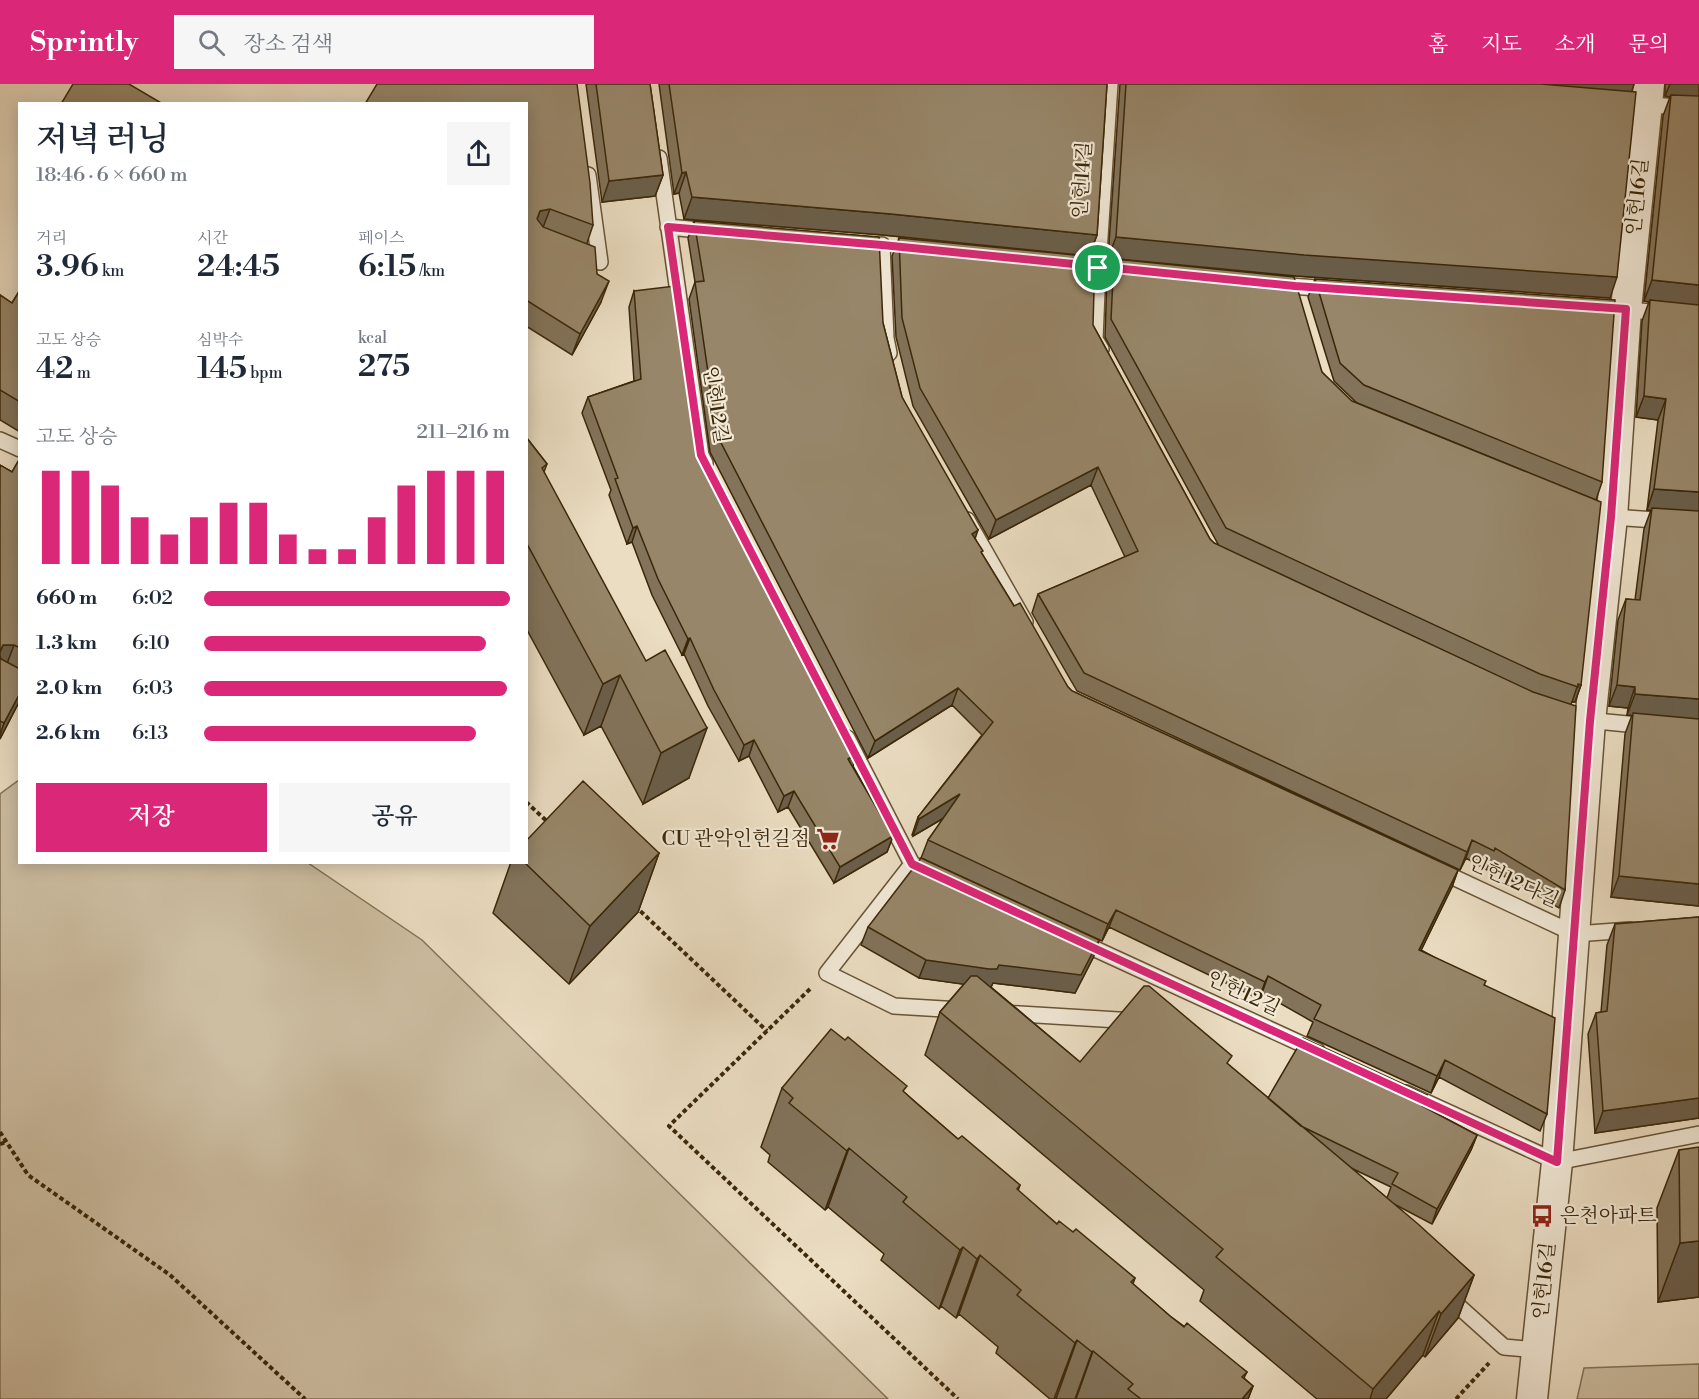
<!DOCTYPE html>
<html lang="ko">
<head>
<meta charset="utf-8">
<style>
	:root { --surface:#fff; --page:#f6f6f7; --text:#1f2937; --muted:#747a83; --accent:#db2777 }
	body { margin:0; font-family:"Libre Bodoni","Noto Serif KR",serif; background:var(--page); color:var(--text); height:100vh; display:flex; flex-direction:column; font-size:22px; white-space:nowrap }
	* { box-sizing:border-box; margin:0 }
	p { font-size:20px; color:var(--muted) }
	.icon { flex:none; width:33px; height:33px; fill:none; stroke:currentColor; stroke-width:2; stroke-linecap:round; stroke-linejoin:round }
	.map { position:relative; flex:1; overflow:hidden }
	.sheet { position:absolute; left:18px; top:18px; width:510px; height:762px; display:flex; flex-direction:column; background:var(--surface); border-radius:0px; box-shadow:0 3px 15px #0003 }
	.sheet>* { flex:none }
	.pin { position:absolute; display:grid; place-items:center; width:51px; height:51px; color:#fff; margin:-26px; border:3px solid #fff; border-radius:50%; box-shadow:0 2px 6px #0007 }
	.round { display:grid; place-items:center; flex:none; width:63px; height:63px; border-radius:0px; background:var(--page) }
	.head { display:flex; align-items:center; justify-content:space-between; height:102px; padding:0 18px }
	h1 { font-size:33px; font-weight:600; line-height:45px }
	.stats { display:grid; grid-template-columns:repeat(3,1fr); gap:9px; height:102px; padding:6px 18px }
	.stats div { display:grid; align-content:center }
	.stats b { font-size:30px; font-weight:600 }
	.stats small { font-size:16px; font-weight:400 }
	.stats p { font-size:16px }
	.chart { height:168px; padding:12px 18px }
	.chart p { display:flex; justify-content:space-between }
	.chart svg { width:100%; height:108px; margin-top:6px; stroke:var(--accent); stroke-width:6 }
	.cta { display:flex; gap:12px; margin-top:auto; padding:12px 18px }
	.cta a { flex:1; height:69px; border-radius:0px; background:var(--accent); color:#fff; font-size:24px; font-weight:600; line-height:69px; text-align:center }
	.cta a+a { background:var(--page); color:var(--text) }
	ul { padding:0 18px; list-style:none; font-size:20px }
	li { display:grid; grid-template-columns:96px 72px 1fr; align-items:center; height:45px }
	li i { height:15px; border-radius:8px; background:var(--accent) }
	header { display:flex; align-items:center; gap:36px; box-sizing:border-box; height:84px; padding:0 30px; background:var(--accent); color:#fff }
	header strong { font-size:28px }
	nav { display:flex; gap:33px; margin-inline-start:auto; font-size:21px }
	.search { width:420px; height:54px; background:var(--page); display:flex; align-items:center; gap:15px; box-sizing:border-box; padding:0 21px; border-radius:0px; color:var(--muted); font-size:22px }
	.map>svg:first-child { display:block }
</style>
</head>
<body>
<header>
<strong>Sprintly</strong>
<div class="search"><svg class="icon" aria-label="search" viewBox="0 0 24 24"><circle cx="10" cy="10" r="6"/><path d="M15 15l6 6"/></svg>장소 검색</div>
<nav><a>홈</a><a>지도</a><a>소개</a><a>문의</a></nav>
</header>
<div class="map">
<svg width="1699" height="1315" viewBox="0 0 1699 1315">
	<rect width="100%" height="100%" fill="#ebddc2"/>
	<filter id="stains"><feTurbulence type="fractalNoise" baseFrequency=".00333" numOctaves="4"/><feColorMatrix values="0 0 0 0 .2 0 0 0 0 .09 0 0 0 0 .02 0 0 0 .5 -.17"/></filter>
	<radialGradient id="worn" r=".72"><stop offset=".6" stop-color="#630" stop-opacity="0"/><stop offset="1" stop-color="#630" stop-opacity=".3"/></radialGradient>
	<path fill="#cdbea2" stroke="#847255" stroke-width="1.5" d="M19,696L20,778L308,779L422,856L888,1315H0V710Z
		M1699,1280V1315H1577L1584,1284Z"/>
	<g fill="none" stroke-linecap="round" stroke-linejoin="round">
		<g stroke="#675436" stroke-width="18">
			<path id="service" d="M1642,20L1699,25
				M659,74L701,371L705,379
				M668,143L710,147
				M882,161L886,254L889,269
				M578,170L600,178L588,91
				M1074,181L1131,187
				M1277,201L1331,205
				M1621,225L1699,233
				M1101,265L1095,255L1098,184L1110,0
				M0,356L20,365
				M1607,431L1612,433L1699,439
				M967,436L1025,538
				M1586,636L1648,642
				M847,654L912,780L933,790
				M912,780L827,889L894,922L961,926
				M1438,786L1575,850L1630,846
				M1080,858L1317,967
				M1003,929L1135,937
				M1406,1009L1557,1078L1699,1050
				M1446,1211L1504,1263L1538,1266"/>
		</g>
		<g stroke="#675436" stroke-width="33">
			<path id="minor" d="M1532,1315L1557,1078L1590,637L1612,433L1626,225L1649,0"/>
		</g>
		<path stroke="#3b2708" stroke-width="4" stroke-dasharray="4.5 3" stroke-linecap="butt" d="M526,718L550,740
			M635,822L767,947
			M810,905L669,1042L958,1315
			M0,1048L28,1091L170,1191L305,1315
			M0,1060L6,1058
			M1456,1315L1489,1279"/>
		<use href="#service" stroke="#f2e9d7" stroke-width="15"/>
		<use href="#minor" stroke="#f2e9d7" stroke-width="30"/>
	</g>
	<path fill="#82735a" stroke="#3b2708" stroke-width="1.5" fill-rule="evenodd" d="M586,0H650L663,91L655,112L602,118Z
		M659,0H1107L1097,151L1089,172L883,151L684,135L679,109L674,110Z
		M1120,0H1634L1631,7L1610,214L1296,192L1108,174Z
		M1665,0H1699V822L1611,813L1625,650L1632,631H1627L1628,624L1609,622L1618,536L1626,515L1635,516L1644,445L1651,426H1647L1658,336L1636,333L1642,237L1649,218L1644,217L1663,32L1670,13L1665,12Z
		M526,20L593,141L587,159L597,190L601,218L572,271L526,242Z
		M694,137L883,239L902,313L975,454L982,470L1014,522L1068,603L1072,607L1458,786L1452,803L1421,866L1485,901L1547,1030L1540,1047L1439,993L1431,1009L1307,952L1313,938L1262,909L1259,915L1109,843L1102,857L921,774L928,756L944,734L913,752L912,751L918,733L982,651L952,621L868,674L710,368L689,215L695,198L688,154Z
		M899,154L1093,241L1210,455L1214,459L1219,462L1105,253L1107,193L1114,175L1322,288L1581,601L1575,618H1572L1571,620L1565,806L1559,824L1488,783L1487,786L1466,774L1460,786L1077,607L1032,529L1038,510L1125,473L1091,401L989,455L913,322L896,253L892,172Z
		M1315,195L1602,398L1596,416L1357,319L1334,297L1308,213Z
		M20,206V348L0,336V211L12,219Z
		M634,207L698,359L853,682L893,752L887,768L834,799L788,723L778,728L749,672L739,677L708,622L684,570L682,571L652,511L632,458L627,460L609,411L611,406L582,329L588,313L634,297L629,223Z
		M526,353L547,380L544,388L689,694L643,720L601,642L584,651L526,544Z
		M20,374V616L0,655V381L12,388Z
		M659,769L638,828L569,900L493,829L511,778H526Z
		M1699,833V1034L1595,1049L1588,950L1596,929L1601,928L1607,861L1615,840Z
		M868,843L1099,856L1093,874L1075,909L993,899L991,903L1080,978L1228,981L1268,1014L1427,1011L1423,1022L1477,1051L1471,1066L1432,1140L1394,1120L1474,1191L1458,1234L1425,1273L1423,1271L1386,1315H1317L1200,1217L1204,1206L925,971L940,928L964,900L919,894L861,861ZM1351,1084L1391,1103L1387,1114Z
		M782,1004L905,1009L958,1055L1020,1101L1018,1107L1057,1140L1073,1148L1135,1194L1133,1200L1170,1232L1247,1288L1244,1294L1253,1302L1248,1315H1050L996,1269L998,1263L959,1230L956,1234L941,1222L939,1225L881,1176L884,1170L828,1123L825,1126L768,1078L770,1071L761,1063Z
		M1679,1066L1699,1213L1658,1218L1657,1124Z"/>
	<path fill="#6a5e4a" stroke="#3b2708" stroke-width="1.5" d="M1515,0H1634L1631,10Z
		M1670,0H1699V17L1671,11L1670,13L1665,12Z
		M686,88L679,109L674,110L682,89Z
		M663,91L655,112L602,118L609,97Z
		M692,113L891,130L1097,151L1089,172L883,151L684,135Z
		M550,125L542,146L532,148L540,127Z
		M1116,153L1617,193L1610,214L1296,192L1108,174Z
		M1652,196L1699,201V223L1650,216L1649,218L1644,217Z
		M609,197L601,218L572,271L580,250Z
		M1644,312L1666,315L1658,336L1636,333Z
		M1098,383L1091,401L989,455L996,436Z
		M1654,405L1699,408V429L1647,426Z
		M637,442L632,458L627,460L633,444Z
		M978,446L972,464V450Z
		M690,554L684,570L682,571L688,555Z
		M3,561H14L5,585L0,586V568Z
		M620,591L601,642L584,651L603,600Z
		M1578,600L1581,601L1575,618H1572Z
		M1617,601L1635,603L1628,624L1609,622Z
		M958,604L952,621L868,674L875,657Z
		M20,609V616L0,655V651L4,639Z
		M1635,610L1699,615V637L1627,631Z
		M707,644L689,694L643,720L661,669Z
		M754,656L749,672L739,677L744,661Z
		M858,669L852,685L848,675Z
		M794,707L788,723L778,728L784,712Z
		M960,710L954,728L913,752L919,735Z
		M893,752L887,768L834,799L840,783Z
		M1472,756L1466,774L1460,786L1467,768Z
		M659,769L638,828L569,900L590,842Z
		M1458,786L1452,803L1413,883L1419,866Z
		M1619,792L1699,800V822L1611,813Z
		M1116,826L1109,843L1102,857L1108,840Z
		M1099,856L1093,874L1075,909L993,899L991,903H983L919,894L926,876L999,881Z
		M1268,892L1262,909L1259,915L1265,898Z
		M1445,976L1439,993L1431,1009L1437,992Z
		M1699,1014V1034L1595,1049L1603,1027Z
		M1477,1051L1471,1066L1432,1140L1437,1125Z
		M849,1064L828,1123L825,1126L847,1067Z
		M1699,1157V1213L1658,1218L1680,1159Z
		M963,1163L941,1222L939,1225L960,1166Z
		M980,1171L959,1230L956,1234L977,1175Z
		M1474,1191L1458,1234L1425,1273L1441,1230Z
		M1439,1227L1423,1271L1386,1315H1370L1373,1305Z
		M1077,1256L1056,1315H1054L1075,1259Z
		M1093,1267L1076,1315H1075L1092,1268Z
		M1253,1302L1248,1315H1242Z"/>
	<path fill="#978669" stroke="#3b2708" stroke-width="1.5" d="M73,0H129L163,20H61Z
		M377,0H577L590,99L593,141L550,125L540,127L537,135L543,143L595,163L597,190L609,197L580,250L526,216V20H365Z
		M596,0H650L663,91L609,97Z
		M669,0H1107L1097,151L891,130L692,113L686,88L682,89Z
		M1126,0H1541L1636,8L1617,193L1304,171L1116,153Z
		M1671,11L1699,12V201L1652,196Z
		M694,137L879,153L883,239L902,313L978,446L972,450L983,467L981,468L1014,522L1020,519L1068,603L1072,607L1458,786L1419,866L1486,897L1484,901L1555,934L1547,1030L1445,976L1437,992L1314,935L1321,921L1268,892L1265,898L1116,826L1108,840L928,756L960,710L919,735L918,733L993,638L958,604L875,657L717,351L695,198L704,197Z
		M899,154L1095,173L1093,241L1210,455L1214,459L1533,608L1576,622L1565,806L1495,764L1494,767L1472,756L1467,768L1084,589L1038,510L1138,467L1098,383L996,436L920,304L902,234Z
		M1114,175L1294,193L1322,288L1352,317L1601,418L1581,601L1578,600V603L1540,590L1226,444L1111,235Z
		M1315,195L1615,216L1602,398L1364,301L1340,279Z
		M675,202L698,359L858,669L848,675L893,752L840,783L794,707L784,712L754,656L744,661L714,606L690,554L688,555L658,495L637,442L633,444L615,395L618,394L588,313L641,295L634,207Z
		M20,206V318L0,306V211L12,219Z
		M1650,216L1699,221V408L1654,405L1666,315L1644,312Z
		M526,353L547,380L542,384L646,577L665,566L707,644L661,669L620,591L603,600L526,458Z
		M20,374V564L14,561H3L0,568V381L12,388Z
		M1652,424L1699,427V615L1635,610V603L1617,601L1626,515L1640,516Z
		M0,572L1,575L20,585V609L4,639L0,637Z
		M1633,629L1699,635V800L1619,792Z
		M583,697L659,769L590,842L524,778H526V757Z
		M921,774L1099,856L1081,891L999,881L997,885H989L926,876L868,843Z
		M1699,833V1014L1603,1027L1596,929L1607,927L1615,840Z
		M971,892H977L1080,978L1144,902H1149L1232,972L1227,979L1418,1140L1474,1191L1441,1230L1439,1227L1373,1305L1216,1173L1223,1165L940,928Z
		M831,945L845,956L848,953L907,1002L903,1007L914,1017L958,1055L962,1052L1020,1101L1017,1105L1057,1140L1059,1137L1073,1148L1076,1145L1135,1194L1131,1198L1170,1232L1184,1243L1187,1239L1247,1288L1242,1293L1253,1302L1242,1315H1141L1128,1305L1133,1300L1093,1267L1092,1268L1077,1256L1075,1259L1017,1211L1021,1206L980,1171L977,1175L963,1163L960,1166L903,1118L907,1113L849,1064L847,1067L789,1019L793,1014L782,1004Z
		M1303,954L1427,1011L1422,1022L1477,1051L1437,1125L1392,1100L1398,1089L1301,1042L1268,1014Z
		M1699,1063V1157L1680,1159L1679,1066Z"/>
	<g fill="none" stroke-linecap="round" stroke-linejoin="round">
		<g stroke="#fff" stroke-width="12">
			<path id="route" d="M668,143L882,161L1295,202L1626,225L1611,433L1590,637L1557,1078L912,780L701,371Z"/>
		</g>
		<use href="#route" stroke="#db2777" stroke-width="8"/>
	</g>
	<defs>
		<g id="supermarket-bare" transform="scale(1.8)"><path d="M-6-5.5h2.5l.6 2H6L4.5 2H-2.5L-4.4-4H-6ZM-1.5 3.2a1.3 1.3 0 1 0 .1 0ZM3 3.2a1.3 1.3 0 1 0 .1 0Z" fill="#8f2418" stroke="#f2e9d7" stroke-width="2.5" paint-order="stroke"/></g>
		<g id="bus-bare" transform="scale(1.8)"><path d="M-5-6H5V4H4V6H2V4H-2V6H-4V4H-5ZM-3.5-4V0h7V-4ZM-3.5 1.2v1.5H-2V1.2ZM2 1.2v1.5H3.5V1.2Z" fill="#8f2418" stroke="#f2e9d7" stroke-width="2.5" paint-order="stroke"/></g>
	</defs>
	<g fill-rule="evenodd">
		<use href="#supermarket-bare" x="828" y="755"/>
		<use href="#bus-bare" x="1542" y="1132"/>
	</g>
	<g text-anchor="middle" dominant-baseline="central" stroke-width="4.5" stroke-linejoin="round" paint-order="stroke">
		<g font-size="20" fill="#3b2708" stroke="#f2e9d7">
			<text transform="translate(1083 96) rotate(-86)">인헌14길</text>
			<text transform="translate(1638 113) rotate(-84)">인헌16길</text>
			<text transform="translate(715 321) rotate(81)">인헌12길</text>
			<text transform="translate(1513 798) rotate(25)">인헌12다길</text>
			<text transform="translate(1243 910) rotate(25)">인헌12길</text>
			<text transform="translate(1545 1197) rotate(-84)">인헌16길</text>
		</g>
		<g font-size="20" fill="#3b2708" stroke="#f2e9d7" text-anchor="end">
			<text x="810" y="755">CU 관악인헌길점</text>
			<text x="1560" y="1132" text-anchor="start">은천아파트</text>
		</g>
	</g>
	<rect width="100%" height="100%" filter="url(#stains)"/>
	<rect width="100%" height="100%" fill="url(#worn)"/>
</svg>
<div class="pin" style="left:1098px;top:184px;background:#1e9e55"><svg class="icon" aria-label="arrive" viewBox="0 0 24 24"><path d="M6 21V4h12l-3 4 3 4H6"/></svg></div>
<section class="sheet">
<div class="head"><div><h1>저녁 러닝</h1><p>18:46 · 6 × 660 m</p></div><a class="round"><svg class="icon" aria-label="share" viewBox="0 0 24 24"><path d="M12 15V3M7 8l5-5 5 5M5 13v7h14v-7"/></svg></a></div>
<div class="stats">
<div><p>거리</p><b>3.96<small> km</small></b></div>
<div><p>시간</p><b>24:45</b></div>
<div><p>페이스</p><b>6:15<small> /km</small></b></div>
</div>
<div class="stats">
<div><p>고도 상승</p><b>42<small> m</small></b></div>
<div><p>심박수</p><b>145<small> bpm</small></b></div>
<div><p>kcal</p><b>275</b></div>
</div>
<div class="chart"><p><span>고도 상승</span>211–216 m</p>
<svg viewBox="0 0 160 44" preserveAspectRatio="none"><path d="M5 44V6M15 44V6M25 44V12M35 44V25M45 44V32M55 44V25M65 44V19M75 44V19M85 44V32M95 44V38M105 44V38M115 44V25M125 44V12M135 44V6M145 44V6M155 44V6"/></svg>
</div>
<ul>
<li><b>660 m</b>6:02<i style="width:100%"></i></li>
<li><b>1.3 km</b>6:10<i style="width:92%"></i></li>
<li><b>2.0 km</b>6:03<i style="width:99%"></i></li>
<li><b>2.6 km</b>6:13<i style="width:89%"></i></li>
</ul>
<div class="cta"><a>저장</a><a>공유</a></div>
</section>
</div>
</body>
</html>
